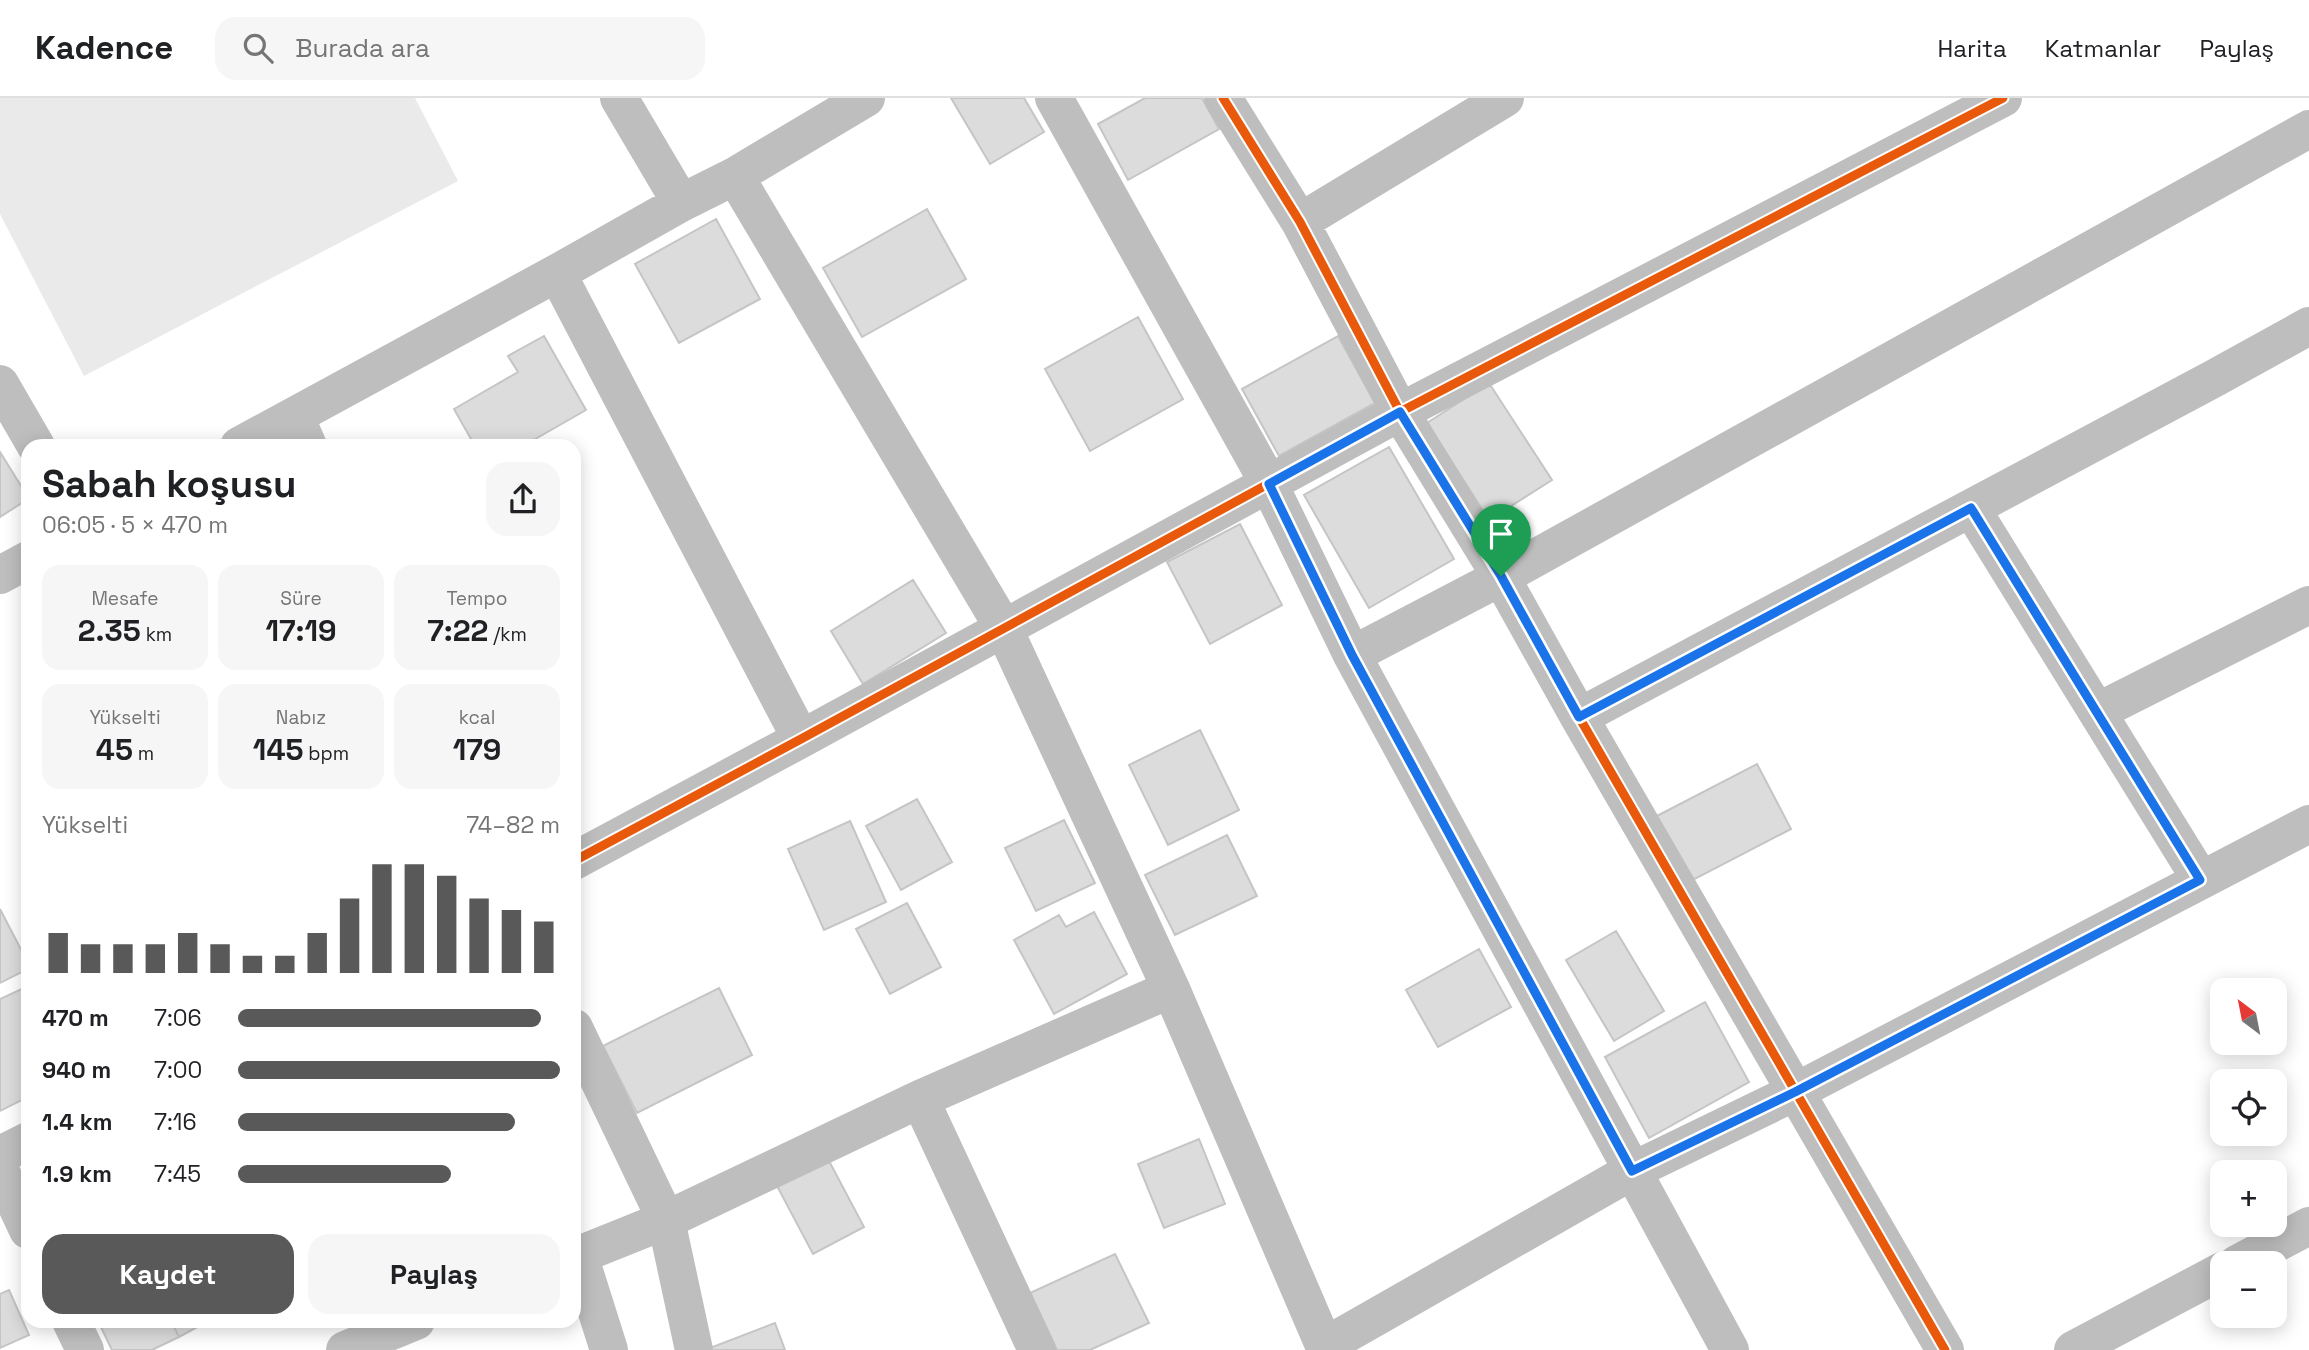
<!DOCTYPE html>
<html lang="tr">
<head>
<meta charset="utf-8">
<style>
	:root { --surface:#fff; --page:#f6f6f6; --text:#202124; --muted:#757577; --line:#e0e0e0; --accent:#595959 }
	body { margin:0; font-family:"Space Grotesk",sans-serif; background:var(--page); color:var(--text); height:100vh; display:flex; flex-direction:column; font-size:26px; white-space:nowrap }
	* { box-sizing:border-box; margin:0 }
	p { font-size:23px; color:var(--muted) }
	.icon { flex:none; width:38px; height:38px; fill:none; stroke:currentColor; stroke-width:2; stroke-linecap:round; stroke-linejoin:round }
	.map { position:relative; flex:1; overflow:hidden }
	.details { position:absolute; left:21px; top:341px; width:560px; height:889px; display:flex; flex-direction:column; background:var(--surface); border-radius:21px; box-shadow:0 4px 18px #0003 }
	.details>* { flex:none }
	.needle { width:46px; rotate:328deg }
	.buttons { position:absolute; left:2210px; top:880px; display:grid; gap:14px }
	.buttons a { display:grid; place-items:center; width:77px; height:77px; border-radius:14px; background:var(--surface); box-shadow:0 4px 18px #0003; font-size:35px }
	.pin { position:absolute; display:grid; place-items:center; width:60px; height:60px; color:#fff; margin:-72px -30px; border-radius:50% 50% 50% 0; rotate:-45deg; box-shadow:0 0 7px #0007 }
	.pin .icon { rotate:45deg }
	.round { display:grid; place-items:center; flex:none; width:74px; height:74px; border-radius:21px; background:var(--page) }
	.summary { display:flex; align-items:center; justify-content:space-between; height:119px; padding:0 21px }
	h1 { font-size:38px; font-weight:600; line-height:52px }
	.stats { display:grid; grid-template-columns:repeat(3,1fr); gap:10px; height:119px; padding:7px 21px }
	.stats div { display:grid; align-content:center; border-radius:18px; background:var(--page); text-align:center }
	.stats b { font-size:30px; font-weight:600 }
	.stats small { font-size:19px; font-weight:400 }
	.stats p { font-size:19px }
	.chart { height:196px; padding:14px 21px }
	.chart p { display:flex; justify-content:space-between }
	.chart svg { width:100%; height:126px; margin-top:7px; stroke:var(--accent); stroke-width:6 }
	.cta { display:flex; gap:14px; margin-top:auto; padding:14px 21px }
	.cta a { flex:1; height:80px; border-radius:21px; background:var(--accent); color:#fff; font-size:28px; font-weight:600; line-height:80px; text-align:center }
	.cta a+a { background:var(--page); color:var(--text) }
	ul { padding:0 21px; list-style:none; font-size:23px }
	li { display:grid; grid-template-columns:112px 84px 1fr; align-items:center; height:52px }
	li i { height:18px; border-radius:9px; background:var(--accent) }
	header { display:flex; align-items:center; gap:42px; box-sizing:border-box; height:98px; padding:0 35px; background:var(--surface); border-bottom:2px solid var(--line) }
	header strong { font-size:33px }
	nav { display:flex; gap:38px; margin-inline-start:auto; font-size:24px }
	.search { width:490px; height:63px; background:var(--page); display:flex; align-items:center; gap:18px; box-sizing:border-box; padding:0 24px; border-radius:21px; color:var(--muted); font-size:26px }
	.map>svg:first-child { display:block }
</style>
</head>
<body>
<header>
<strong>Kadence</strong>
<div class="search"><svg class="icon" aria-label="search" viewBox="0 0 24 24"><circle cx="10" cy="10" r="6"/><path d="M15 15l6 6"/></svg>Burada ara</div>
<nav><a>Harita</a><a>Katmanlar</a><a>Paylaş</a></nav>
</header>
<div class="map">
<svg width="2309" height="1252" viewBox="0 0 2309 1252">
	<rect width="100%" height="100%" fill="#fff"/>
	<path fill="#eaeaea" d="M0,0H415L458,83L84,278L0,116Z"/>
	<path fill="#dcdcdc" stroke="#c5c5c5" stroke-width="2" d="M951,0H1024L1044,34L990,66Z
		M1145,0H1202L1219,31L1128,82L1098,26Z
		M927,111L966,181L862,239L823,170Z
		M716,121L760,201L679,245L635,166Z
		M1138,219L1183,301L1090,353L1045,271Z
		M544,238L586,312L523,348H475L454,311L518,274L508,258Z
		M1338,238L1375,305L1279,358L1242,291Z
		M1489,285L1552,382L1489,422L1427,325Z
		M1389,349L1454,461L1369,510L1304,397Z
		M0,354L28,399V401L0,419Z
		M1240,426L1282,507L1210,546L1167,464Z
		M913,482L946,535L863,586L831,533Z
		M1200,632L1239,712L1168,747L1129,667Z
		M1757,666L1791,731L1687,785L1653,720Z
		M917,701L952,764L901,792L866,728Z
		M1064,722L1095,785L1036,813L1005,750Z
		M850,723L886,804L824,832L788,751Z
		M1227,737L1257,798L1175,837L1145,777Z
		M907,805L941,869L890,896L856,831Z
		M0,811L28,865V871L0,885Z
		M1094,814L1127,876L1054,916L1014,842L1059,817L1066,829Z
		M1616,833L1664,913L1614,943L1566,862Z
		M1479,851L1511,909L1438,949L1406,892Z
		M28,888V999L0,1013V901Z
		M719,890L752,957L637,1015L603,948Z
		M1705,904L1749,984L1649,1040L1605,959Z
		M1199,1041L1225,1106L1164,1130L1138,1066Z
		M828,1061L864,1129L813,1156L777,1088Z
		M1115,1156L1149,1225L1090,1252H1057L1030,1195Z
		M9,1192L29,1237L0,1250V1196Z
		M98,1223H171L179,1239L152,1252H112Z
		M171,1223H208L179,1239Z
		M775,1225L785,1252H705Z"/>
	<g fill="none" stroke-linecap="round" stroke-linejoin="round">
		<path stroke="#bebebe" stroke-width="38" d="M619,0L681,105
			M1054,0L1269,386L1352,557L1730,1252
			M1223,0L1300,124L1400,314L1501,479L1579,619L1945,1252
			M735,78L1003,529L1171,891L1326,1252
			M1300,124L1505,0
			M557,175L801,641
			M0,286L36,348
			M295,318L308,348
			M239,348L557,175L681,105L735,78L866,0
			M1971,410L2201,782
			M0,477L28,462
			M1352,557L1501,479L2309,31
			M2097,614L2309,507
			M1579,619L2213,281L2309,228
			M574,763L801,641L1400,314L2003,0
			M574,930L666,1122L694,1252
			M920,1001L1037,1252
			M0,1057L28,1043
			M0,1072L28,1132
			M579,1157L609,1252
			M574,1159L666,1122L920,1001L1171,891
			M2237,1166L2309,1128
			M71,1223L85,1252
			M1325,1248L1632,1073L1795,994L2309,726
			M345,1252L416,1223
			M2073,1252L2222,1173"/>
		<g stroke="#fff" stroke-width="13">
			<path id="cycleway" d="M1223,0L1300,124L1400,314L1501,479L1579,619L1945,1252
				M574,763L801,641L1400,314L2003,0"/>
		</g>
		<use href="#cycleway" stroke="#e8590c" stroke-width="9"/>
	</g>
	<g fill="none" stroke-linecap="round" stroke-linejoin="round">
		<g stroke="#fff" stroke-width="14">
			<path id="route" d="M1400,314L1501,478L1579,619L1971,410L2200,782L1795,994L1632,1073L1352,557L1269,386Z"/>
		</g>
		<use href="#route" stroke="#1a73e8" stroke-width="9"/>
	</g>
</svg>
<div class="buttons">
<a><svg class="needle" viewBox="-14 -14 28 28"><path d="M0-13l5 13h-10z" fill="#e53935"/><path d="M0 13l5-13h-10z" fill="#757577"/></svg></a>
<a><svg class="icon" aria-label="locate" viewBox="0 0 24 24"><circle cx="12" cy="12" r="6"/><path d="M12 2v4M12 18v4M2 12h4M18 12h4"/></svg></a>
<a>+</a>
<a>−</a>
</div>
<div class="pin" style="left:1501px;top:478px;background:#1e9e55"><svg class="icon" aria-label="arrive" viewBox="0 0 24 24"><path d="M6 21V4h12l-3 4 3 4H6"/></svg></div>
<section class="details">
<div class="summary"><div><h1>Sabah koşusu</h1><p>06:05 · 5 × 470 m</p></div><a class="round"><svg class="icon" aria-label="share" viewBox="0 0 24 24"><path d="M12 15V3M7 8l5-5 5 5M5 13v7h14v-7"/></svg></a></div>
<div class="stats">
<div><p>Mesafe</p><b>2.35<small> km</small></b></div>
<div><p>Süre</p><b>17:19</b></div>
<div><p>Tempo</p><b>7:22<small> /km</small></b></div>
</div>
<div class="stats">
<div><p>Yükselti</p><b>45<small> m</small></b></div>
<div><p>Nabız</p><b>145<small> bpm</small></b></div>
<div><p>kcal</p><b>179</b></div>
</div>
<div class="chart"><p><span>Yükselti</span>74–82 m</p>
<svg viewBox="0 0 160 44" preserveAspectRatio="none"><path d="M5 44V30M15 44V34M25 44V34M35 44V34M45 44V30M55 44V34M65 44V38M75 44V38M85 44V30M95 44V18M105 44V6M115 44V6M125 44V10M135 44V18M145 44V22M155 44V26"/></svg>
</div>
<ul>
<li><b>470 m</b>7:06<i style="width:94%"></i></li>
<li><b>940 m</b>7:00<i style="width:100%"></i></li>
<li><b>1.4 km</b>7:16<i style="width:86%"></i></li>
<li><b>1.9 km</b>7:45<i style="width:66%"></i></li>
</ul>
<div class="cta"><a>Kaydet</a><a>Paylaş</a></div>
</section>
</div>
</body>
</html>
